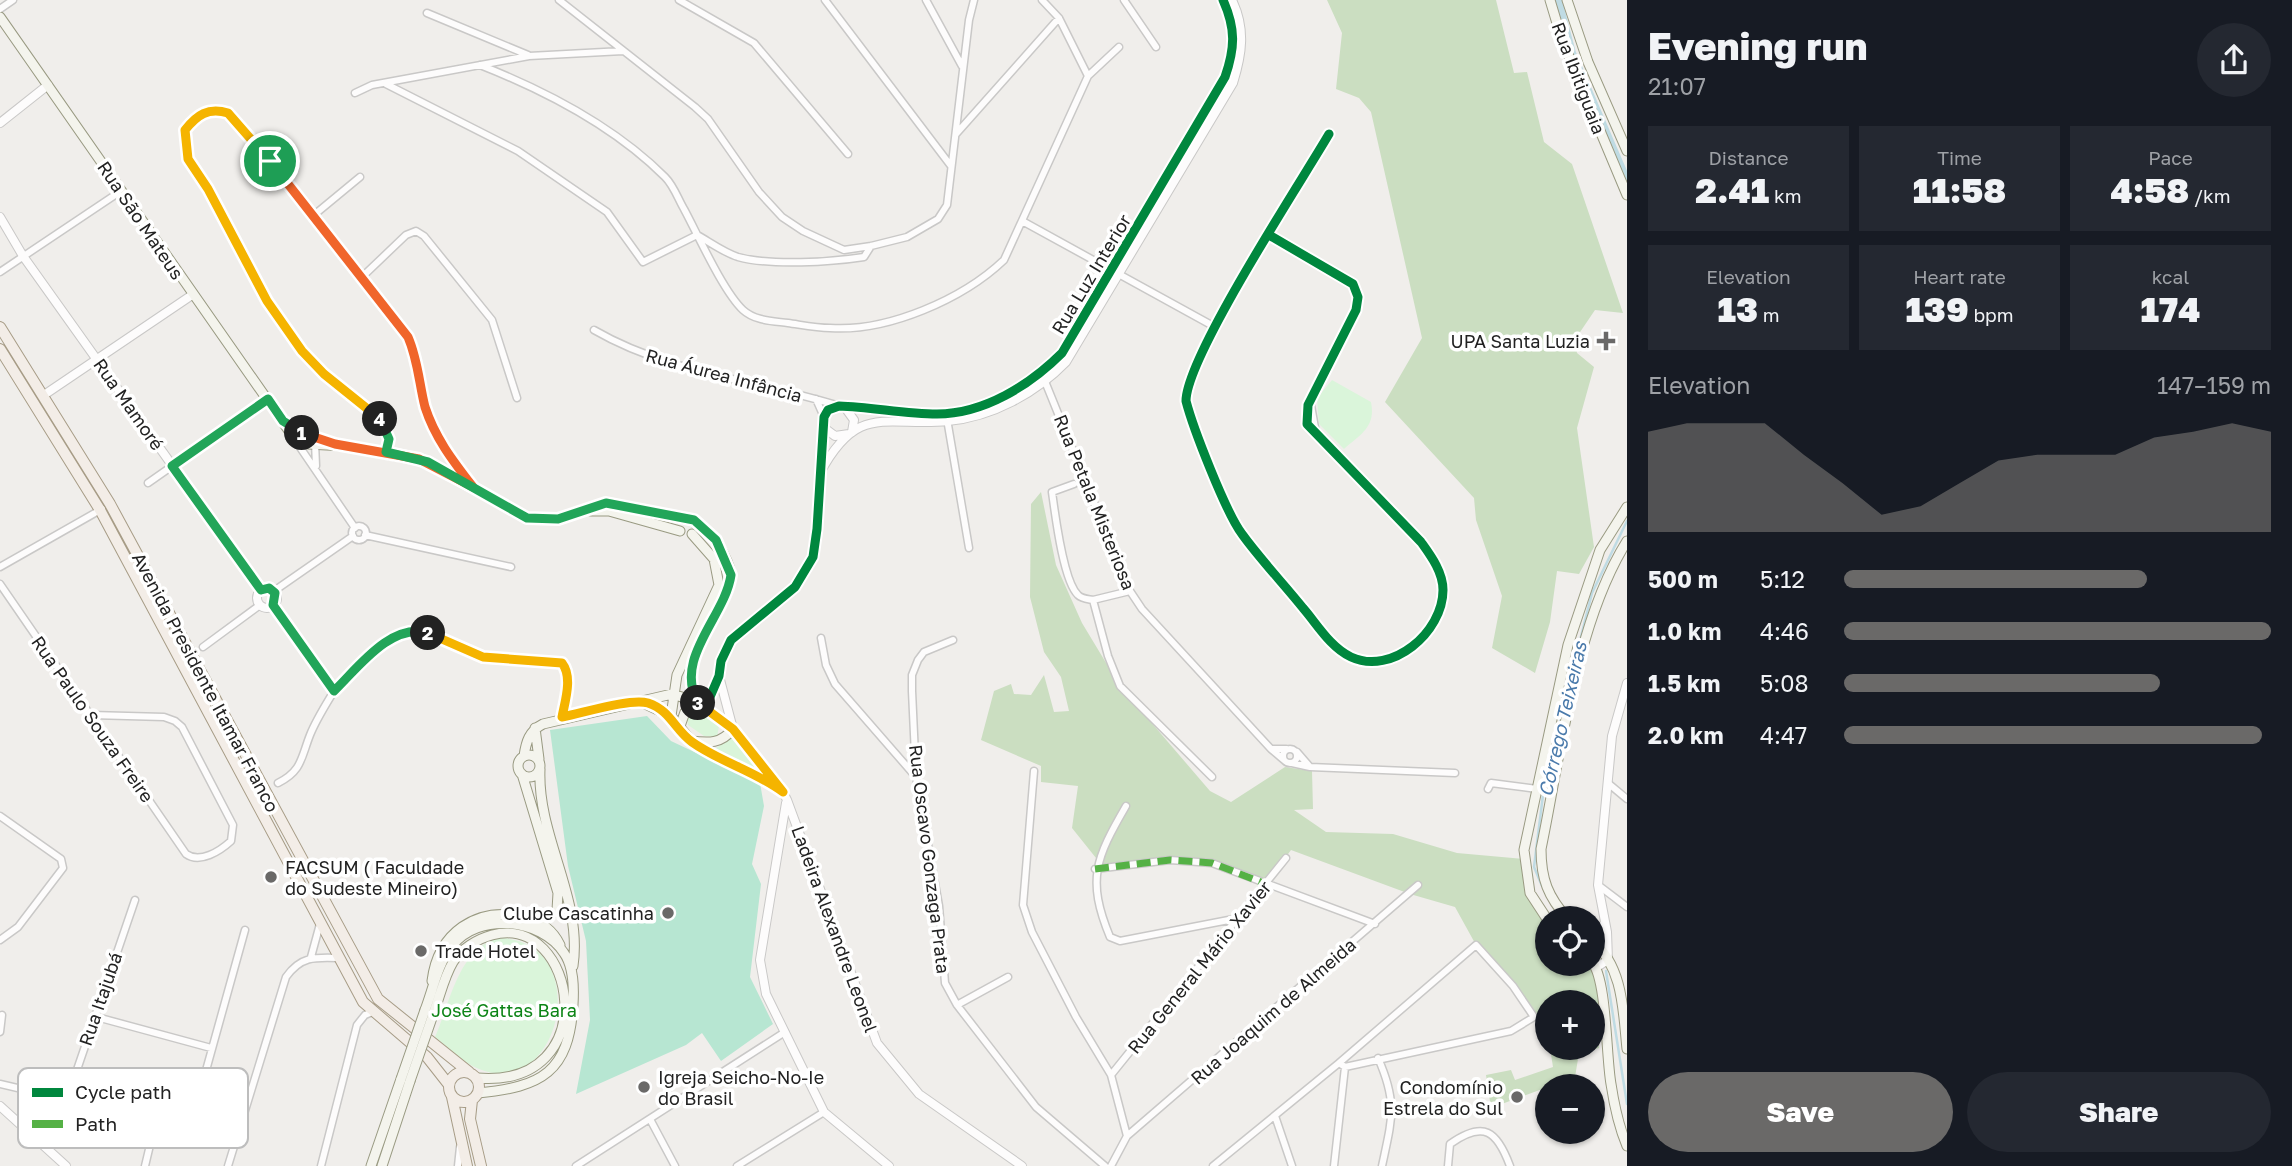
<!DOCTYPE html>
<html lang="en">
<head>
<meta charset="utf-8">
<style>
	:root { --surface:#171b24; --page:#242831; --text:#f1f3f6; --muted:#9ea1a6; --accent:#6a6968 }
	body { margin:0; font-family:"Golos Text",sans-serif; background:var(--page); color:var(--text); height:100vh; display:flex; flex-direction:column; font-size:26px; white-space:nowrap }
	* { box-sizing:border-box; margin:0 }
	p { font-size:23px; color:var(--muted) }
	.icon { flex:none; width:38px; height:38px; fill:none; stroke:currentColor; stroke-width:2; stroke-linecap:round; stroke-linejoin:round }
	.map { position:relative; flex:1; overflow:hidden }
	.drawer { display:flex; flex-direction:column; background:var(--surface); width:665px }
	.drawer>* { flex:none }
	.tools { position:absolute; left:1535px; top:906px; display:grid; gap:14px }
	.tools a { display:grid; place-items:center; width:70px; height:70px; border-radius:50%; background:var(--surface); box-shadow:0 2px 5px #0004; font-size:35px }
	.pin { position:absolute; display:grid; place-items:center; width:60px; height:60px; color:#fff; margin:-30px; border:4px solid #fff; border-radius:50%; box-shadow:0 2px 7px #0007 }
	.km { position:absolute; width:35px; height:35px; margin:-18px; border-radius:50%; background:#222; color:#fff; font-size:19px; line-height:35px; text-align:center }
	.round { display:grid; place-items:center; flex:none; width:74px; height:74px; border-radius:37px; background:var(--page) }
	.head { display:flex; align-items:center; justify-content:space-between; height:119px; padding:0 21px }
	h1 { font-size:38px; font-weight:800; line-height:52px }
	.stats { display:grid; grid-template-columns:repeat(3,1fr); gap:10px; height:119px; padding:7px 21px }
	.stats div { display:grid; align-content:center; border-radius:0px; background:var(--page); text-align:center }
	.stats b { font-size:35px; font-weight:800 }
	.stats small { font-size:19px; font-weight:400 }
	.stats p { font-size:19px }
	.chart { height:196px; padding:14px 21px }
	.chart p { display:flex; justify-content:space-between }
	.chart svg { width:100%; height:126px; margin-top:7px; fill:var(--accent); opacity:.7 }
	.action { display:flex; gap:14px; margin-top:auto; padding:14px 21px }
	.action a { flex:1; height:80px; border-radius:42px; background:var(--accent); color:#fff; font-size:28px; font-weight:800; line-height:80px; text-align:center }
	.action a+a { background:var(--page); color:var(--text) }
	ul { padding:0 21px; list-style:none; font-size:23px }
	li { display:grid; grid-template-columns:112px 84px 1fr; align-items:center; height:52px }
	li i { height:18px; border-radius:9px; background:var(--accent) }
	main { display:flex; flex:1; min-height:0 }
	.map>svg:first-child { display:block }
</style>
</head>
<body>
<main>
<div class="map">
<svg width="1627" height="1166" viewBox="0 0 1627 1166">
	<rect width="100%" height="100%" fill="#f0eeeb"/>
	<path fill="#cbdec1" d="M1327,0H1496L1514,73L1527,72L1544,142L1572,164L1623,313L1595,310L1574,341L1577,353L1594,367L1577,428L1594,547L1579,574L1557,571L1550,622L1535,673L1492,648L1502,596L1476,520L1474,498L1385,402L1422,338L1371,112L1359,98L1336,89L1342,33Z
		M1041,492L1056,565L1082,623L1120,686L1210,791L1231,802L1285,767L1312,771L1313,809L1294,810L1326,832L1393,834L1457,853L1524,859L1536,909L1547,921V964H1587L1598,977L1599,1048L1579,1053L1575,1077L1491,1108L1486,1075L1511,1070L1515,1080L1553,1067L1550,1048H1592V1003H1547V1034L1476,945L1455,907L1410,894L1291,850L1266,884L1212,863L1170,860L1104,868L1072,828L1078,786L1041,782V766L981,740L994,691L1011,684L1014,694L1031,695L1044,675L1054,712L1069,711L1061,677L1044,652L1030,597L1031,504Z"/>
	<path fill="#daf5da" d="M1332,380L1371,402C1376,427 1361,434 1344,449L1319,424L1317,398Z
		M694,710L704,713L719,726L717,737L704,736L688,725L687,713Z
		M731,735L766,774L765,776L712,750L728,741Z
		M500,938C595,941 562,1102 479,1069C463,1063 449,1048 435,1037C450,1003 459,946 500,938Z"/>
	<path fill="#b7e6d2" d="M647,716L671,741L760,783L764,806L752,864L761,884L750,977L773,1024L721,1061L702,1033L686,1045L576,1094L590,1020L586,941L568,866L550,730Z"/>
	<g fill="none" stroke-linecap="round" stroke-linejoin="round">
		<path stroke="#bfdbe3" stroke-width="2.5" d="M1542,886L1534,867L1543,795L1570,680L1592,593L1627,521
			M1545,892L1554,908
			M1606,971L1627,1104"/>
		<path stroke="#bfdbe3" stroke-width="8" d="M1558,0L1572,53L1627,181"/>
		<g stroke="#c9c8c7" stroke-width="9">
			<path id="minor" d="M559,0L695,107L708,119L759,192L782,217L803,231L844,250L871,246L907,237L938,219L947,205L969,20L974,0
				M679,0L754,43L848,154
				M825,0L951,166
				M926,0L962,66
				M1042,0L1059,18L1088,76
				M1124,0L1156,47
				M0,9L13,0
				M427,13L528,55
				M480,65C546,91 615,127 665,177C674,186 678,199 684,209C698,235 723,291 743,310C755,321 773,321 788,323C802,325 816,328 830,328C888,332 963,299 1004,260L1088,76L1119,47
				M386,84L518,151L607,212L643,262L697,235
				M355,93L372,85L529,56L623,51
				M956,134L1059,18
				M314,215L360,177
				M1024,222L1215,327
				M1269,235L1353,284L1358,297L1356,310L1308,405L1307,424L1421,542C1431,556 1443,572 1443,590C1443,632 1392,676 1351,657C1330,647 1317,624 1303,608C1283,583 1260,559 1242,534C1226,513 1193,428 1186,401C1186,357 1301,182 1329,134
				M699,236C711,243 725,253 738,257C771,266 831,262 864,257L871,246
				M0,272L121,191
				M361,278L406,235L416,231L424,236L492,320L517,398
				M594,330C670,374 757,380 839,406
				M1042,374L1130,591L1142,609L1271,749
				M816,399L824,417
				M1310,400L1316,433
				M947,419L969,548
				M295,440L355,528
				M315,442L316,466
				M386,452C398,415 347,395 324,374C271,326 241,256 210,193C203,181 192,170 187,157C184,148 185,140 185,130C197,115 208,107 227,113L270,161L408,337C418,359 419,383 425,406C434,437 452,460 472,485
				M148,483L268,399
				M1074,484L1052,492C1055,513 1063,581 1078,595C1082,599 1088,599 1093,600
				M352 533a7 7 0 1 1 14 0a7 7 0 1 1-14 0Z
				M365,535L511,567
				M0,567L102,509
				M0,584L186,854C200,864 220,851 231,841L233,825L182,727L175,721L164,717L91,715
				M274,591L353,536
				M1130,591L1093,600L1108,656L1120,686L1212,777
				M821,638L826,665L835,684L916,777
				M953,640L924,652L918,660L912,675V691L916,777L939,906L945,983L957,1005L1036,1107L1105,1166
				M203,647L260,605
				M1283 756a7 7 0 1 1 14 0a7 7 0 1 1-14 0Z
				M1284,760L1271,749H1286
				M1292,763L1310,767L1297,752
				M1310,767L1455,773
				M1034,771L1023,905L1032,932L1076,1017L1111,1075L1127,1136L1111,1166
				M278,783C302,771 301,758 310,735C316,720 325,706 334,691
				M1609,784L1627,799
				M1488,789L1491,783L1537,789
				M1126,806C1096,858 1086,879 1110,937L1120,941L1239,918
				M0,816L61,859L63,868L18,927L0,940
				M1095,869L1170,860L1212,863L1375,924
				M1598,885L1627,907
				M311,957L320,924
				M957,1005L1008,977
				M93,1016L211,1048
				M0,1032L2,1015
				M1378,1058C1398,1103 1392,1119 1382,1166
				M1111,1075L1286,858
				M0,1084L235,1139
				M67,1099L135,900
				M1275,1116L1292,1166
				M651,1121L675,1166
				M190,1128L245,930
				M1127,1136L1418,885
				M145,1166L156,1120
				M228,1166L286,977C301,956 315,957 339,958
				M321,1166L357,1025L365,1015L372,1012
				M458,1166L460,1147
				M576,1166L785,1032
				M737,1166L824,1112
				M1213,1166L1339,1063L1345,1067L1511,1031L1534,1017L1513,986L1476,945L1339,1063
				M1334,1166L1345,1067
				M1448,1166L1450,1144C1484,1120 1497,1131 1510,1166"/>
		</g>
		<g stroke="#c9c8c7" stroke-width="10">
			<path id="tertiary" d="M0,123L48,85
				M0,217L23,256L261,590
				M44,395L192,295
				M844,406L854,420L852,432
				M823,427L835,436L849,434
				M820,473C858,402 886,427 948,421C992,417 1036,393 1066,362L1233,83C1242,54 1246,29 1232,0
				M257 598a10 10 0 1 1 20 0a10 10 0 1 1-20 0Z
				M273,605L334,691L385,643L407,632L425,631L483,657L562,663C573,677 565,701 562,717
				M719,676L733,729L779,784L787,800L877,1043L919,1094L1022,1166
				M698,702L710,697L719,676L721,661L731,640L795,587L813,557L817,529L824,417L828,410L839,406C872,407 905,414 937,414C984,414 1030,385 1062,353L1225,77C1235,48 1236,29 1223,0
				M691,741L781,791
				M786,803L760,960L766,994L824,1112L889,1166
				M1592,951L1598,946L1604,924
				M1597,967L1608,960L1607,932L1598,885L1612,736L1627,683
				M0,1106L66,1166"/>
		</g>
		<g stroke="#999a82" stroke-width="11">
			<path id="secondary" d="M1550,0L1562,40L1627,195
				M1567,0L1588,62L1627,151
				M0,17L294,438L308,444L345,446
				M288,424L326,442
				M339,445L428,462L527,518L558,519L606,503L685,519
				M591,511H609L680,531
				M696,524C709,530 716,539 722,551C726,559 731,567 731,576C729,613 672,656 698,702
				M641,702L671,716
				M535,728L539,759
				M679,729L685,712L698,702
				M518 766a11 11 0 1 1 22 0a11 11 0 1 1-22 0Z
				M524,756C526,742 529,731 543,724L672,694L698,702L733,729C721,744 709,743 691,741L671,716L677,675L719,585L714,559L692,534
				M540,769C537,837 583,898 573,966
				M522,774L558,893L557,910L539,923
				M1547,919L1530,893L1524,850L1568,645L1600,550L1627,507
				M1568,919C1548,897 1541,879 1541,849C1561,753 1575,624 1627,541
				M1592,940C1624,968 1623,1012 1627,1049
				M1592,962C1607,979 1606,1057 1611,1084C1614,1104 1619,1127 1627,1146
				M432,981C438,933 476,906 524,917C540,921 553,930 560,945
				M425,1010C433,989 438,963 452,946C478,912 541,918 564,953C574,967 574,988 573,1005C569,1072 542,1087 478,1093
				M434,1012C440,996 444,977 453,962C461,949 477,939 492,935C577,912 606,1089 477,1078
				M371,1166L401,1079
				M382,1166L410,1081"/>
		</g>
		<g stroke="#a79c86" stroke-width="12">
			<path id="primary" d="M0,327L110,504L378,999L469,1072
				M0,349L100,510L363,1002L427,1057L449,1085
				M449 1087a15 15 0 1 1 30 0a15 15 0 1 1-30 0Z
				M452,1097L467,1166
				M472,1100L470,1119L481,1166"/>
		</g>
		<use href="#minor" stroke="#fdfcfc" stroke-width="6"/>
		<use href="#tertiary" stroke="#fdfcfc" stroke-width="8"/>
		<use href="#secondary" stroke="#f4f4ed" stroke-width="9"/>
		<use href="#primary" stroke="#f3ede7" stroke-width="10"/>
		<g stroke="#999a82" stroke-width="11" stroke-linecap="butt">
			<path id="secondary-bridge" d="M401,1079L425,1010
				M410,1081L434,1012"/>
		</g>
		<use href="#secondary-bridge" stroke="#f4f4ed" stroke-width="9"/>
		<path stroke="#55b145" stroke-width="7" stroke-dasharray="14 7" stroke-linecap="butt" d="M1095,869L1170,860L1212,863L1266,884"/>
		<g stroke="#fff" stroke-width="13">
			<path id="cycleway" d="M1269,235L1353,284L1358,297L1356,310L1308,405L1307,424L1421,542C1431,556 1443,572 1443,590C1443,632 1392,676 1351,657C1330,647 1317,624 1303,608C1283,583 1260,559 1242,534C1226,513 1193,428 1186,401C1186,357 1301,182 1329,134
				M698,702L710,697L719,676L721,661L731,640L795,587L813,557L817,529L824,417L828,410L839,406C872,407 905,414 937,414C984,414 1030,385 1062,353L1225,77C1235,48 1236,29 1223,0"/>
		</g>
		<use href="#cycleway" stroke="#00873e" stroke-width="9"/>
	</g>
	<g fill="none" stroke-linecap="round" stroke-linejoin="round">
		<g stroke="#fff" stroke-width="14">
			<path id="split-1" d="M270,161L408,337C418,360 419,383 425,407C435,438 453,461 473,487L419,459L335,444L302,433"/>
		</g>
		<g stroke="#fff" stroke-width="14">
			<path id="split-2" d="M302,433L283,421L268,399L172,466L261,590L269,588L275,593L273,605L334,691C357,669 391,622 428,633"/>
		</g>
		<g stroke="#fff" stroke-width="14">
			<path id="split-3" d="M428,633L483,657L562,663C573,677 565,701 562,717C583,713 630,698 648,703C670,710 675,730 692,742C720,762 755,771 783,792L733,729L698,703"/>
		</g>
		<g stroke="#fff" stroke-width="14">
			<path id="split-4" d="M380,419L389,439L386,452L428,462L527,518L558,519L606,503L694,520L716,540L731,575C725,617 673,658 698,703"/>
		</g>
		<g stroke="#fff" stroke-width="14">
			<path id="split-5" d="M270,161L228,113C208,107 197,115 185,130L188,159L208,189L267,301L302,351L324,374L380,419"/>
		</g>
		<use href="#split-1" stroke="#f0652b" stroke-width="9"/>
		<use href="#split-2" stroke="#22a559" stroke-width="9"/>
		<use href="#split-3" stroke="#f5b400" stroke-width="9"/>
		<use href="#split-4" stroke="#22a559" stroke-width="9"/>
		<use href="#split-5" stroke="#f5b400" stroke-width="9"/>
	</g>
	<g fill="#6a6968" stroke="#fff" stroke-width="2.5">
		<path d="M1602.5 330.5h7v7h7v7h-7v7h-7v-7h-7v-7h7z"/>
		<circle cx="271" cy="877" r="7"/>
		<circle cx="668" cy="913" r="7"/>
		<circle cx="421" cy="951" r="7"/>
		<circle cx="644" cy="1087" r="7"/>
		<circle cx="1517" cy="1097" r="7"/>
	</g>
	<g text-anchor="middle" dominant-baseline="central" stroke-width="7" stroke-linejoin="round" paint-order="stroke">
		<g font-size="18" fill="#222" stroke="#fff">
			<text transform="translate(1579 78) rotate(69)">Rua Ibitiguaia</text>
			<text transform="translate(141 220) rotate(56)">Rua São Mateus</text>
			<text transform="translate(1091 274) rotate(-59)">Rua Luz Interior</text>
			<text transform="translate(724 375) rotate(15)">Rua Áurea Infância</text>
			<text transform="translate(129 404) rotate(55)">Rua Mamoré</text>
			<text transform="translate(1095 502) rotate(68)">Rua Petala Misteriosa</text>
			<text transform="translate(206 682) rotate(62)">Avenida Presidente Itamar Franco</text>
			<text transform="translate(93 719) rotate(55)">Rua Paulo Souza Freire</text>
			<text transform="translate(930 859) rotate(83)">Rua Oscavo Gonzaga Prata</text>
			<text transform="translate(835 929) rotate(70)">Ladeira Alexandre Leonel</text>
			<text transform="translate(1199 967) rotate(-51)">Rua General Mário Xavier</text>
			<text transform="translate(100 999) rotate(-71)">Rua Itajubá</text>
			<text transform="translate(1273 1011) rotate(-41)">Rua Joaquim de Almeida</text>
		</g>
		<g font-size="18" fill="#222" stroke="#fff" text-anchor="end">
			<text x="1590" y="341">UPA Santa Luzia</text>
			<text x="285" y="867" text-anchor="start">FACSUM ( Faculdade<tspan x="285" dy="21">do Sudeste Mineiro)</tspan></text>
			<text x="654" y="913">Clube Cascatinha</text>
			<text x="435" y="951" text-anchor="start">Trade Hotel</text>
			<text x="658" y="1077" text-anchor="start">Igreja Seicho-No-Ie<tspan x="658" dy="21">do Brasil</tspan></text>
			<text x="1503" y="1087">Condomínio<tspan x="1503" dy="21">Estrela do Sul</tspan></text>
		</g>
		<g font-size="18" fill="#0c8416" stroke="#fff">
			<text x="504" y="1010">José Gattas Bara</text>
		</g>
		<g font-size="19" font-style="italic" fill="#4a7aab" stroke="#fff">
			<text transform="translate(1562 719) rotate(-77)">Córrego Teixeiras</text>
		</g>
	</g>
	<rect x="18" y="1068" width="230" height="80" rx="10" fill="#fff" stroke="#bdbdbd" stroke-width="2"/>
	<rect x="32" y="1088" width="31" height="9" fill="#00873e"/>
	<rect x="32" y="1120" width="31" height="8" fill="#55b145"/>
	<g font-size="19" fill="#222">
		<text x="75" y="1099">Cycle path</text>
		<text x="75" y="1131">Path</text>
	</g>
</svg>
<div class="tools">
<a><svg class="icon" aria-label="locate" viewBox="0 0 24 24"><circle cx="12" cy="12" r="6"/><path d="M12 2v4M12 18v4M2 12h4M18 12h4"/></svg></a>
<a>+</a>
<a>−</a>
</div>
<div class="pin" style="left:270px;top:161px;background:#1e9e55"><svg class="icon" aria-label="arrive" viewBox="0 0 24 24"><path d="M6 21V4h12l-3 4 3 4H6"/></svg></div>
<b class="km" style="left:302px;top:433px">1</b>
<b class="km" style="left:428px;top:633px">2</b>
<b class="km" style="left:698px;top:703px">3</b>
<b class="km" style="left:380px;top:419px">4</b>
</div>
<section class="drawer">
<div class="head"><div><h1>Evening run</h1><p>21:07</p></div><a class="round"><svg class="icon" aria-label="share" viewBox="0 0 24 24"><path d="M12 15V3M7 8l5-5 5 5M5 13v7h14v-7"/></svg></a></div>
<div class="stats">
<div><p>Distance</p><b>2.41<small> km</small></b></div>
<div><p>Time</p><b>11:58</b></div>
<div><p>Pace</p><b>4:58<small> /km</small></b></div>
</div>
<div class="stats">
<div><p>Elevation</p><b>13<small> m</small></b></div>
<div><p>Heart rate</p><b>139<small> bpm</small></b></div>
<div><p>kcal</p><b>174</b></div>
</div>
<div class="chart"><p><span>Elevation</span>147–159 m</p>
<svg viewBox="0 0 160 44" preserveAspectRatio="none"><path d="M0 44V9L10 6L20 6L30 6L40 17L50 27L60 38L70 35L80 27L90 19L100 17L110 17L120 17L130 11L140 9L150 6L160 9V44z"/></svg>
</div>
<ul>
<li><b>500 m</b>5:12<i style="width:71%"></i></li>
<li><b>1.0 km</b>4:46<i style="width:100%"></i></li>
<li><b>1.5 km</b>5:08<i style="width:74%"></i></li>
<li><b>2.0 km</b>4:47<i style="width:98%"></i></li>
</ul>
<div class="action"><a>Save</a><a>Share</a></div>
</section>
</main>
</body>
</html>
